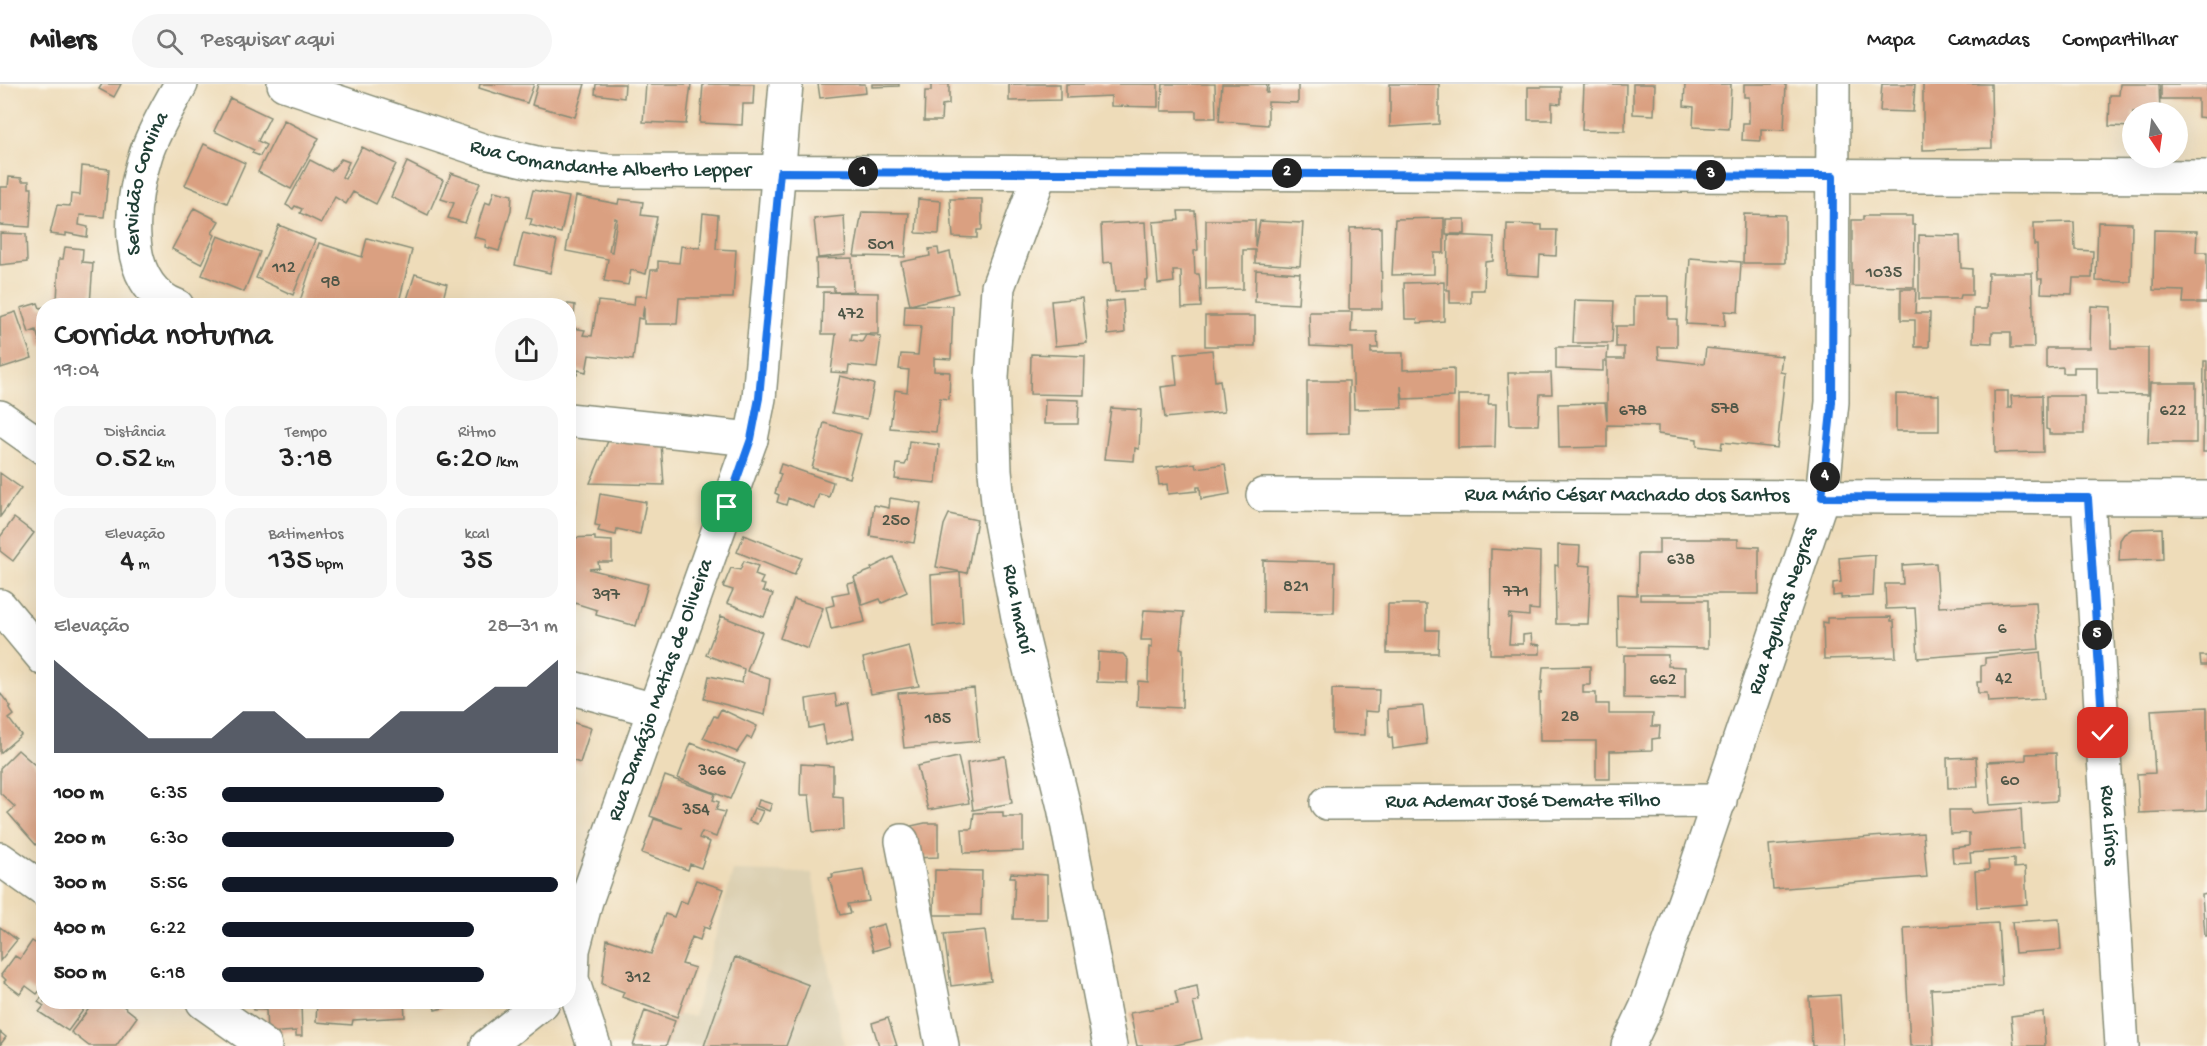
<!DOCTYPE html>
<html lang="pt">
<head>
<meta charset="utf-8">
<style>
	:root { --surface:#fff; --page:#f6f6f6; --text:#222; --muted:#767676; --line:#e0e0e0; --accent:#111827 }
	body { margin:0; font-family:"Gochi Hand",sans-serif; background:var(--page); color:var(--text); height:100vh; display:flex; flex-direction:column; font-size:22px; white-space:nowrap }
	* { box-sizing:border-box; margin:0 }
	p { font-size:20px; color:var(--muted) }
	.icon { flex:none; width:33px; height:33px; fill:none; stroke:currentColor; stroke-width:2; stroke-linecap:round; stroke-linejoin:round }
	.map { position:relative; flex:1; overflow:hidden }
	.details { position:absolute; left:36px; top:214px; width:540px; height:711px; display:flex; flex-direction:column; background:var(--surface); border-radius:24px; box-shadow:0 6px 24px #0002 }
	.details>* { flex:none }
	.needle { width:39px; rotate:167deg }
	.buttons { position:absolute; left:2122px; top:18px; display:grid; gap:12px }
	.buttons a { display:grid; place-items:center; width:66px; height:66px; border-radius:50%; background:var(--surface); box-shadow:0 6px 24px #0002; font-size:30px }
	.pin { position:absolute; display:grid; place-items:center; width:51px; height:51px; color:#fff; margin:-26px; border-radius:12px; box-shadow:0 3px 9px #0006 }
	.km { position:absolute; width:30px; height:30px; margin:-15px; border-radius:50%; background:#222; color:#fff; font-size:16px; line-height:30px; text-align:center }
	.round { display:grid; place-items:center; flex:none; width:63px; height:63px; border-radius:32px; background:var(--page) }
	.headline { display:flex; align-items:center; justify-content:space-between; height:102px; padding:0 18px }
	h1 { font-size:33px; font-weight:600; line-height:45px }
	.stats { display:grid; grid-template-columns:repeat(3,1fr); gap:9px; height:102px; padding:6px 18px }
	.stats div { display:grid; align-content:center; border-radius:15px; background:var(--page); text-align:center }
	.stats b { font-size:30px; font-weight:600 }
	.stats small { font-size:16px; font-weight:400 }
	.stats p { font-size:16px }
	.chart { height:168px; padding:12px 18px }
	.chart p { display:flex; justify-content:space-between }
	.chart svg { width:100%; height:108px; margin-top:6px; fill:var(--accent); opacity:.7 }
	ul { padding:0 18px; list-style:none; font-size:20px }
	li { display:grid; grid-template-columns:96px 72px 1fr; align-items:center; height:45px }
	li i { height:15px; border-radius:8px; background:var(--accent) }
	header { display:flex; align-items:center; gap:36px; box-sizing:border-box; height:84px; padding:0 30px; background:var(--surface); border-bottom:2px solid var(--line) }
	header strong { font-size:28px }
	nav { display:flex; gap:33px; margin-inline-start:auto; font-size:21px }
	.search { width:420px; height:54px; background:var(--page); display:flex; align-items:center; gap:15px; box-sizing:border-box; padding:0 21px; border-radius:33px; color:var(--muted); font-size:22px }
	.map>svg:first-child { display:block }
</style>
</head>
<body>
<header>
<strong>Milers</strong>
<div class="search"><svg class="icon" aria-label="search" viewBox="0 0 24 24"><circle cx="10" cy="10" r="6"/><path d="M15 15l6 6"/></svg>Pesquisar aqui</div>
<nav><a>Mapa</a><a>Camadas</a><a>Compartilhar</a></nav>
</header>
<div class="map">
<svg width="2207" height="962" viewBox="0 0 2207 962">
	<rect width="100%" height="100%" fill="#fbf7ec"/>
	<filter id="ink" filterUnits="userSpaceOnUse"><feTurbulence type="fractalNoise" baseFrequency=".0167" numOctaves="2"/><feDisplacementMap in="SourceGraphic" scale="12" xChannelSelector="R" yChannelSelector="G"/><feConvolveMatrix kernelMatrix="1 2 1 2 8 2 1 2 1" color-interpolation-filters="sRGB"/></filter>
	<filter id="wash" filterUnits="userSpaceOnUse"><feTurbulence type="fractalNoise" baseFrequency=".008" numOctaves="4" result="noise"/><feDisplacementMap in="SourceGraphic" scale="24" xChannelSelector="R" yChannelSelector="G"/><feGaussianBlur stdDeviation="1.35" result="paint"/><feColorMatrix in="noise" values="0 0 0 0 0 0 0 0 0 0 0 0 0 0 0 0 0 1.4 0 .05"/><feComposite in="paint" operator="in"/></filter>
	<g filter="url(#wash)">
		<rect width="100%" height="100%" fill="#eedcb9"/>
		<path fill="#dcd0b2" d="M733,787L812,789L844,962H665L675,931L694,932Z"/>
		<g id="blocks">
			<path fill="#daa081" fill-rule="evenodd" d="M102,0H121L114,13L99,5Z
				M480,0H534L527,19L479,4Z
				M538,0H585L575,33L532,21Z
				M596,0H625L624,14L595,10Z
				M646,0H691L686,40L643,38Z
				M703,0H754L753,20H743L742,41L700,39Z
				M818,0H865L866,9L820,14Z
				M872,0H899V2L872,3Z
				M931,0H949V20L942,21L941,37H924L925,7H931Z
				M1009,0H1060V16L1009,17Z
				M1066,0H1158V23L1111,22V12L1066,14Z
				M1163,0H1215L1216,34H1196V27H1161Z
				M1222,0H1267L1266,9H1268L1269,0H1298V19L1268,18V41L1219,37Z
				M1390,0H1439V40L1390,43Z
				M1584,0H1626L1625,47L1582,46Z
				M1633,0H1655L1654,31L1633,30Z
				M1685,0H1731L1729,45L1693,43L1694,23L1684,22Z
				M1744,0H1786L1784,46L1761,45V57L1742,56L1743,39H1749V13H1744Z
				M1882,0H1915L1913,28L1880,27Z
				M1923,0H1991L1992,64L1923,66Z
				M2120,0H2159L2160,28H2133V43L2109,42L2110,11H2119Z
				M2161,0H2207V34L2198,33V15H2161Z
				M1528,3H1561V20L1552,19V36H1528Z
				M230,14L270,33L258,57L266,61L260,72L252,69L254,66L214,47Z
				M284,36L319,54L291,105L258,88Z
				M204,60L245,79L227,119L185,101Z
				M362,63L396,80L376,120L353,108L346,120L335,113L321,139L300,129L302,125L295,122L293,125L286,121L310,76L331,87L341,75L349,78L342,93L345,95Z
				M407,78L443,96L428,131L391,113Z
				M82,82L109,85L104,133L80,131L79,141L88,143L87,153L66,149V152L50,150L57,121L70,122L71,110L80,111Z
				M451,89L480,99L465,139L448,134L454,119L441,115Z
				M9,93L22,94V97H29V104H32L30,143L0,141V103H8Z
				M533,106L569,113L561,149L530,141L532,135L526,134Z
				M494,107L512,111L511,126L499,167L485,163L486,156L474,153L485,118L490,120Z
				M576,112L618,120L619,115L643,118L641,131L657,133L646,190L631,186L628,201L604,197L608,175L566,167ZM615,134L617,135L612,168L609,167Z
				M918,115L941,117L939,150L916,149Z
				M950,115H982V146H977V154L953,153Z
				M194,124L219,137L212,149L215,151L201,180L172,165Z
				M1178,127H1195L1198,166L1194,167L1195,190H1199L1200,195L1201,223L1182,224L1181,187H1173L1174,198L1158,200L1153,138L1179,136Z
				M862,128L909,129L905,173L854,172Z
				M703,129L718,131L716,165L736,166L733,214H679L677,240H644V221L642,235L638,234L633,276L589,271L586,288L578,286L577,291L568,290V222H555L556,218L575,221L573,244L585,246L583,251L592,252L598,217L634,221L635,212H647L651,186H658V177L679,179L681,162L700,164Z
				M1744,130L1785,131V179H1743Z
				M844,132L846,171L818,174L814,135Z
				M1863,132H1912V141H1915L1914,203L1852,202V136H1863Z
				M1444,134V169H1434V190L1392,191L1395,135Z
				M1446,135H1465V150H1446Z
				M1206,136H1255V163L1260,137L1303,139L1300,182L1255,179V166H1243V205L1206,206Z
				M1145,138L1148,196H1145V206L1115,208L1112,178L1103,179L1101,140Z
				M2074,138L2075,166L2093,167L2092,194H2073L2072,210L2041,209L2042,195H2038L2037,161H2034V139Z
				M2098,138L2132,139L2131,198L2096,197Z
				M1507,140L1542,141V146H1557L1556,172L1540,171L1539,192L1506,190Z
				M279,141L315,156L293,211L256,194Z
				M1381,143L1382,225H1349L1350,144Z
				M2154,146L2197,147L2196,168H2207V219H2183L2184,207L2153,206Z
				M0,149L26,150L27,178L0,181Z
				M523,149L557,157L550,189L515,181Z
				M1448,151L1494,153L1493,177L1485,178L1484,206H1471V219H1450V206H1447Z
				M1919,151L1960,152L1961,184L1972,185V211H1961L1960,215H1919Z
				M218,152L260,168L244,208L202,191Z
				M367,154L412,166L398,222H314L300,217L319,159L362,173Z
				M65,163L83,165L82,178L93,179L90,221L57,218L59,175H63Z
				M938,164L939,171L950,168L958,209L910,221L901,178L930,172L929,165Z
				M852,174L853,207L834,208V203H817L816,175Z
				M1690,174L1741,178L1738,228L1725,227V242L1686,240Z
				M1256,186L1300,189L1298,220L1255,218Z
				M1988,189H2032L2034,264H2011V248H1992V259L1973,258L1974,225H1987Z
				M415,190L447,200L441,222H405Z
				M1444,198V237L1418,239L1417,235H1405L1404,199Z
				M1901,205H1916L1915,229H1930L1929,263H1915V236H1901Z
				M823,208L878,209V250H852L851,256L862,258L866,251L881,253L877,284L849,281L848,289L831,288L836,250H822Z
				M1634,212H1668V235H1677V263H1658L1659,275L1704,280L1706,264L1782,272L1780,288L1785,289L1777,364L1722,358L1721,365L1697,362V355L1658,350V342L1607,341V363L1559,364L1558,320L1605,319L1607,337V277H1603V287L1556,285V263H1608L1607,275H1624V263H1616V242H1634Z
				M1082,214L1087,259L1055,262L1051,217Z
				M1123,216L1125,249L1108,251L1105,218Z
				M1575,216L1614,217L1612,259H1573Z
				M38,219L40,224L44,223V262L41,263L36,246L29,249L21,224Z
				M905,221L953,222L951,275L934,274V287L950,288L949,315L940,314L936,348L890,344L895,306L907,308L909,286L899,285L901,270L918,271L921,242L904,241Z
				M2091,222L2111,223V264H2148V311L2097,310V283H2074V289H2063V283L2046,284V264H2090Z
				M16,228L32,274L1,284L0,233Z
				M1309,228H1352L1351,248H1377L1378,264H1371V269H1403V286L1454,284V313L1403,315L1401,302L1402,324L1354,325L1352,264L1310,262Z
				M1205,232H1255V262H1205Z
				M1212,266L1215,297L1220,296L1224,328L1165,334L1161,303L1177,301L1174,270Z
				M1031,270L1085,272L1084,311L1030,310Z
				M2204,277H2207V368H2203Z
				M1508,289H1551L1552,310H1540L1538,341H1510Z
				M840,292L874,300L867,335L832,329Z
				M1307,297H1349V349L1307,350Z
				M2150,299H2196V359H2148Z
				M1994,307H2008V324H2012L2011,312L2042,311L2043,368L1995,369Z
				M1896,310L1939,311V347H1896Z
				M1458,311H1489L1488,320H1496L1495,363L1458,364Z
				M2046,312H2084V350H2049V346L2046,345Z
				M1045,315L1079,316L1078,340H1044Z
				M1111,324L1141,326L1139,365L1135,364L1134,377L1104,375Z
				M824,339L861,350L849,394L812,384Z
				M608,357L661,359L664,401L590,399Z
				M909,357L939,361L936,399L895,395L897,380L905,381L907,377Z
				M1195,379L1196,384L1225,380L1230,410L1201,415L1200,403H1197V407L1168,410L1167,400L1159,401L1157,384Z
				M781,380L833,398L829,413L819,410L814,424L788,414L786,421L777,418L779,411L775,409L781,390L778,389Z
				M0,389L21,404L0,433Z
				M600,410L646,418L640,450L617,445L616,451L598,447L600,442L595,441Z
				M568,414L574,416L569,430H568Z
				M890,414L921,419L914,459L870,452L874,421L889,424Z
				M949,430L977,436L967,489L936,483L944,441Z
				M14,434L34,449L13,477L0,467V453Z
				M2162,444L2163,475L2119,477L2120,456L2124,450L2132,445Z
				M744,451L802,474L794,491L737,468Z
				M595,453V456L612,457V478H598L599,484L589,485L648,500L636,542L596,531L597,526L568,517L569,454Z
				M1659,455H1738V462L1759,463V510H1640V516H1708V564L1618,563L1617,510L1637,511L1638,470H1659Z
				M1558,461L1580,462L1579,481L1591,482L1588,540H1556L1555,481L1558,482Z
				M1491,465L1540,468L1539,526L1529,525V532L1509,530L1508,534L1511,533L1509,560H1523V551L1531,550L1532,560L1540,561V570H1490Z
				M1875,471L1873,512L1841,514V511L1833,512V499L1841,498L1839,474Z
				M893,473L907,508L882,519L880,515L863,521L854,493L872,486L871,484Z
				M1263,476L1335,478L1334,529L1263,528Z
				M744,477L758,482L755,491L763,494L760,500L765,501L763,507L773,510L764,533L727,519L733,506L723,503L731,484L740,486Z
				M1936,479L1939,523L2036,518L2039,565L1918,574L1915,524L1886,525L1885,500H1903L1902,481Z
				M960,488L963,539L933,542L931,491Z
				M855,497L865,538L831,545L826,523L834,521L832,511L849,508L847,499Z
				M794,515L823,524L808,565L780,554Z
				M1388,520H1426V546H1439L1438,569H1387Z
				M1144,526L1184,528L1180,564L1183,565L1182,624L1137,622L1138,597L1148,598L1149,563L1152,564V556H1141Z
				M721,532L762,548L747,587L770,595L765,631L704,615L709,592L742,599L744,585L706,571Z
				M1891,533V537H1894L1896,573L1824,575L1823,538L1827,539V534Z
				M909,562L919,602L871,610L863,574Z
				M1098,568L1123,570L1128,576L1127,599L1097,598Z
				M2040,568L2044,615L1988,618L1987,609H1978L1977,598H1981V582L1985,581V574Z
				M1624,571H1668V582L1685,583V615L1624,614Z
				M2200,572H2207V581H2201Z
				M1590,582V601H1583V609H1596V620H1609V630H1653L1652,642H1660L1659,654L1652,655V666L1610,667V695H1596V657H1540L1539,609H1541L1543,583Z
				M974,604L979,657L904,664L898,609Z
				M1332,605L1379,606L1378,628L1365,627V651L1332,650Z
				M0,609L11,623L9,624L14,631L9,635L21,651L0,669Z
				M835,610L837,622L848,619L854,654L826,661L823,641L809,644L806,615Z
				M1423,622L1427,660L1393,665L1392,653L1389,654L1388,625Z
				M2207,623V726L2139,729L2137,690L2155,689L2151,626Z
				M721,625L757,642L751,655L747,653L737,668L703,654L714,632L717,633Z
				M568,637L591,644L580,679L568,675Z
				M691,659L745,680L730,715L678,694Z
				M18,666L44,689V754L36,761L8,729L15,723L0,709V684Z
				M2056,669L2057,717L1990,721L1987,678L2026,676V670Z
				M1005,672L1012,719L973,726L967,679Z
				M958,673L969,719L928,726L917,682Z
				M1976,673L1978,703L1948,704L1947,674Z
				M801,680L833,682V712L843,713L844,746L813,748L809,711H800Z
				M665,692L715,710L713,716L719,718L716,726L725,728L716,753L702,748L700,751L699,754L710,758L701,784L690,780L688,786L642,769L654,735L682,744L650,732Z
				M759,716L772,720L769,727L757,722Z
				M754,724L763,727L757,740L749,737Z
				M2021,725L2023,765L1970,769L1971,778L1953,779L1952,764L1969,762V749L1950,750L1949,726H1971V729Z
				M1003,728V733H1023V767L964,769L962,745H972L974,729Z
				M925,739H938V773L914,774L911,742Z
				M1923,749L1927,793L1773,805L1769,761Z
				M2014,775V784L2025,783L2027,820L1977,824L1975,787L1989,786L1988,777Z
				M863,785L869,817L848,820L851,829L840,831L829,794L833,793L832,790Z
				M935,786L982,787L981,831H934Z
				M1011,789L1047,791V835H1013L1015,793H1010Z
				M696,796L724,805L709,845L704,843L700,856L692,853L682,880L695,884L677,933L622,913L624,908L602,900L607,855L651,870L665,830L674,833L680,817L687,819Z
				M2207,810V852H2205L2202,811Z
				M2059,835L2061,866L2015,869L2012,838Z
				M1998,839L2002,902L1931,905L1934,962H1910L1904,844Z
				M884,840L890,862L873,867L867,845Z
				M0,843L17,856L0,877Z
				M985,846L991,897L951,902L944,850Z
				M32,857L44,865V902L37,910L26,902L20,910L4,898L6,896L1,891L15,872L20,875Z
				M735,873L809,901L786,962H704Z
				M1197,902L1199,917L1193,918L1202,955L1172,962H1137L1130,929L1178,920L1175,907Z
				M44,910V918H89L68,947L39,928L44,922L38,918Z
				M1840,911L1843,962H1812L1809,913Z
				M94,918H118L137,933L116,962H89L71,948Z
				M253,918H301L302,952H296V947L267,949L266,926H253Z
				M317,918H404L405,933L353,936L352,941L316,938Z
				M433,918H464V919L435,926Z
				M645,926L675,937L666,962H633Z
				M2043,928L2045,962H2014L2011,932Z
				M888,934L897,962H879L872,939Z
				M0,948L6,953L0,961Z"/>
		</g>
	</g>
	<g filter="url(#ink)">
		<use href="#blocks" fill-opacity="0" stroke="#868c76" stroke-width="1.5"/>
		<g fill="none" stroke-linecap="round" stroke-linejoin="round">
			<g stroke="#868c76" stroke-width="36">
				<g id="minor">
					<path id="s1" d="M284,0L485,67L541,80L608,87L2207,93"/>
					<path id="s2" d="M1040,89L998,203L992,293L995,387L1000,438L1020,544L1064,723L1110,962"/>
					<path id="s3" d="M177,222C119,201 131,117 146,70C154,46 169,22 181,0"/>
					<path d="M0,333L44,364"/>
					<path d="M568,336L751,355"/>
					<path id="s4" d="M1263,411L2207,414"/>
					<path id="s5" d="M2088,414L2122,962"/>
					<path d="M0,522L44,575"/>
					<path d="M568,603L655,626"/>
					<path id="s6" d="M1327,719L1720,717"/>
					<path d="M902,757L942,962"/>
					<path d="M0,775L44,806"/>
					<path d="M203,918L265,962"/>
					<path d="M487,962L543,918"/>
					<path id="s7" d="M594,962L572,895L573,866L586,817L751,355L759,314L786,0"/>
					<path id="s8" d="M1628,962L1646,924L1692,796L1822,413L1832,318L1833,0"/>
				</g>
			</g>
			<use href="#minor" stroke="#fff" stroke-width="33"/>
		</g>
	</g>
	<g fill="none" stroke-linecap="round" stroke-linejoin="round" filter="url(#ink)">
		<g stroke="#fff" stroke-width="12">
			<path id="route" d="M727,423L751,355L759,314L780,88L1833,92L1832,318L1822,413L2088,414L2103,649"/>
		</g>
		<use href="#route" stroke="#1a73e8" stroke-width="8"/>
	</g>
	<g text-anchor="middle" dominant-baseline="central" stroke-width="4.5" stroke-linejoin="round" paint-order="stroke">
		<g font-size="18" fill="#4e5647">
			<text x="881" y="161">501</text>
			<text x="284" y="184">112</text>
			<text x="1884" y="189">1035</text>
			<text x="331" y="198">98</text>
			<text x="851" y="230">472</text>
			<text x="1725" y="325">578</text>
			<text x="1633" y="327">678</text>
			<text x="2173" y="327">622</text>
			<text x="896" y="437">250</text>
			<text x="1681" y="476">638</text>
			<text x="1296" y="503">821</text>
			<text x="1516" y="508">771</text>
			<text x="606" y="511">397</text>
			<text x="2002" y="545">6</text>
			<text x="2004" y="595">42</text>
			<text x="1663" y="596">662</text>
			<text x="1570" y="633">28</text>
			<text x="938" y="635">185</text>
			<text x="712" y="687">366</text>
			<text x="2010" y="697">60</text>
			<text x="696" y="726">354</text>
			<text x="638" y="894">312</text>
		</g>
		<g font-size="21" fill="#1f3d34" stroke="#fbf7ec">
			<text stroke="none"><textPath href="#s1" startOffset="338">Rua Comandante Alberto Lepper</textPath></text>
			<text stroke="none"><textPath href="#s3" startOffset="142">Servidão Corvina</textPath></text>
			<text stroke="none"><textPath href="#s4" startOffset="364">Rua Mário César Machado dos Santos</textPath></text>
			<text stroke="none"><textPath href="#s2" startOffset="446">Rua Imaruí</textPath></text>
			<text stroke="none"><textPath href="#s8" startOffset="462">Rua Agulhas Negras</textPath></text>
			<text stroke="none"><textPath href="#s7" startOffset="374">Rua Damázio Matias de Oliveira</textPath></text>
			<text stroke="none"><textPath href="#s6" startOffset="196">Rua Ademar José Demate Filho</textPath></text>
			<text stroke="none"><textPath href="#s5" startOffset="328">Rua Lírios</textPath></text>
		</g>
	</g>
</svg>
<div class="buttons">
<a><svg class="needle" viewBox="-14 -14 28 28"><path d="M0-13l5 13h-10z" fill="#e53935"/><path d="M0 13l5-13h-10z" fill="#767676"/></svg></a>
</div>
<div class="pin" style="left:727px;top:423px;background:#1e9e55"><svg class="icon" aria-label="arrive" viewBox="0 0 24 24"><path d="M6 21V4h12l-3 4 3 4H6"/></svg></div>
<div class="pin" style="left:2103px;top:649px;background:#d93025"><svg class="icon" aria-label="check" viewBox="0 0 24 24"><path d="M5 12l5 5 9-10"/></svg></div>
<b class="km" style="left:863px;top:88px">1</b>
<b class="km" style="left:1287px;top:89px">2</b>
<b class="km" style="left:1711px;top:91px">3</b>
<b class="km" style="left:1825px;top:393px">4</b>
<b class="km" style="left:2097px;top:551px">5</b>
<section class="details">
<div class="headline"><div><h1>Corrida noturna</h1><p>19:04</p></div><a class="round"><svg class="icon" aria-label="share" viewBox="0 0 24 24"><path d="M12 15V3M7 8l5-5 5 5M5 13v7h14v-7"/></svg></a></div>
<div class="stats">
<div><p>Distância</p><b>0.52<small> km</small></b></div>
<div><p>Tempo</p><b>3:18</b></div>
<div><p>Ritmo</p><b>6:20<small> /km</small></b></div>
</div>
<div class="stats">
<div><p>Elevação</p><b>4<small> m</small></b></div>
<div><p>Batimentos</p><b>135<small> bpm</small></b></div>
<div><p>kcal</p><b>35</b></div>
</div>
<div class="chart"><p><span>Elevação</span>28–31 m</p>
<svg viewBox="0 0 160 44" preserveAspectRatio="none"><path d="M0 44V6L10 17L20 27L30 38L40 38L50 38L60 27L70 27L80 38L90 38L100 38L110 27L120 27L130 27L140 17L150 17L160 6V44z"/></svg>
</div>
<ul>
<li><b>100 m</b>6:35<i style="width:66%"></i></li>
<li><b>200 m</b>6:30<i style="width:69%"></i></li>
<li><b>300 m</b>5:56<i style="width:100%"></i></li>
<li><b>400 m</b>6:22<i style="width:75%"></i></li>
<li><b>500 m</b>6:18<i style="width:78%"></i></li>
</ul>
</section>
</div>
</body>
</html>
